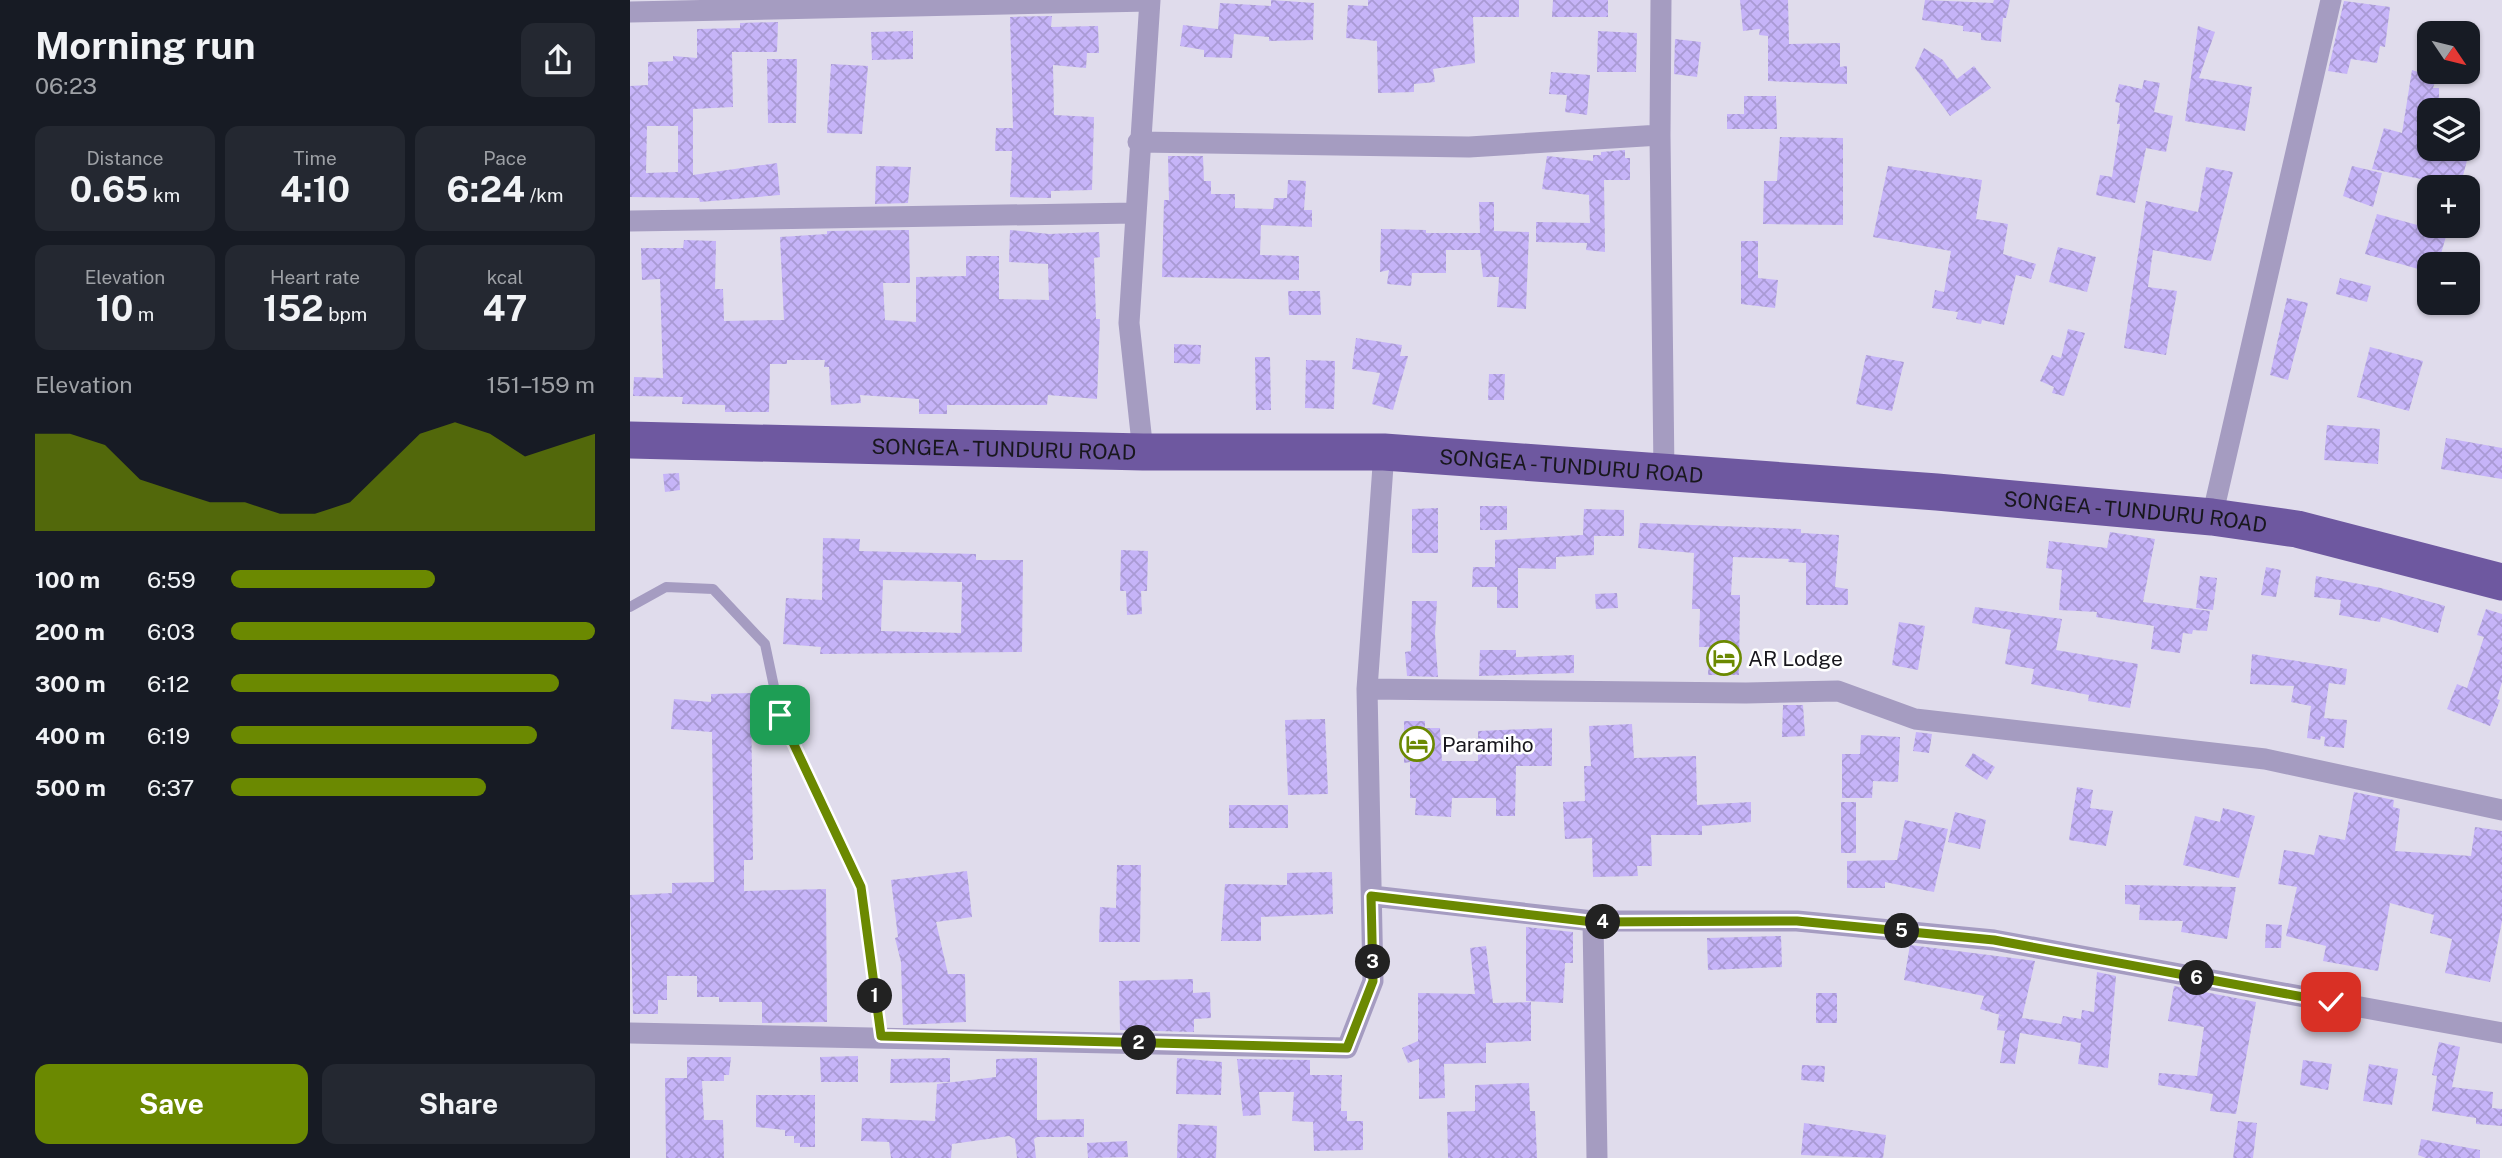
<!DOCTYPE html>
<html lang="en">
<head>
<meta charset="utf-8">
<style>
	:root { --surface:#171b24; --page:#242831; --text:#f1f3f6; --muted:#9ea1a6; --accent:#6b8901 }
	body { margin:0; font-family:"Public Sans",sans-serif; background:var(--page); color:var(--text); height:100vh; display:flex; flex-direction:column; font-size:26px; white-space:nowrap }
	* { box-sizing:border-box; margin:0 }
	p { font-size:23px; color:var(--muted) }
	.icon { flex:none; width:38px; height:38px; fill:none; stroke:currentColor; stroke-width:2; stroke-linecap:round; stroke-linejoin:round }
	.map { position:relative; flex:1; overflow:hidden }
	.side { display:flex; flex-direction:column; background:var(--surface); width:630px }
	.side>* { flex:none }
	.needle { width:46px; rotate:125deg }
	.tools { position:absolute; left:1787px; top:21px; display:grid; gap:14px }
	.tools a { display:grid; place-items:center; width:63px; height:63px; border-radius:14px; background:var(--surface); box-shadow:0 2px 5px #0004; font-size:35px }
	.pin { position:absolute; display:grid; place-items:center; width:60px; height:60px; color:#fff; margin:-30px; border-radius:14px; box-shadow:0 4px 10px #0006 }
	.km { position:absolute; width:35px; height:35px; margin:-18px; border-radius:50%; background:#222; color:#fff; font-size:19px; line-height:35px; text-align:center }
	.round { display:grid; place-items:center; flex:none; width:74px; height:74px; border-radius:14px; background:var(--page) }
	.headline { display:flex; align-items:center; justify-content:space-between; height:119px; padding:0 35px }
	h1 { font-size:38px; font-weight:700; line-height:52px }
	.stats { display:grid; grid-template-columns:repeat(3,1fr); gap:10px; height:119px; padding:7px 35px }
	.stats div { display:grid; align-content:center; border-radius:14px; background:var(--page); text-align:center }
	.stats b { font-size:35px; font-weight:700 }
	.stats small { font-size:19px; font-weight:400 }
	.stats p { font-size:19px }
	.chart { height:196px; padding:14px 35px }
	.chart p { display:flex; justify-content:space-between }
	.chart svg { width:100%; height:126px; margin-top:7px; fill:var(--accent); opacity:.7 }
	.cta { display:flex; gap:14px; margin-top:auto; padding:14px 35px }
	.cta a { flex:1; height:80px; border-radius:14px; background:var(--accent); color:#fff; font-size:28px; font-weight:700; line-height:80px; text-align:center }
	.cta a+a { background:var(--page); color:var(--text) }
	ul { padding:0 35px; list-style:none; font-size:23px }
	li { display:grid; grid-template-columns:112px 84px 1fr; align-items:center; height:52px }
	li i { height:18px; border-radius:9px; background:var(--accent) }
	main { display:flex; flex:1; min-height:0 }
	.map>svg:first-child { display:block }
</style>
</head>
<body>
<main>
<section class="side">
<div class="headline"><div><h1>Morning run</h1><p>06:23</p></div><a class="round"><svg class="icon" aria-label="share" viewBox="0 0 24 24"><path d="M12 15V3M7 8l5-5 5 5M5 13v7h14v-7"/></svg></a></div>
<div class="stats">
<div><p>Distance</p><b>0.65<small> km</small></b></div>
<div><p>Time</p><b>4:10</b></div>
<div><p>Pace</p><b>6:24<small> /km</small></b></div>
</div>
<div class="stats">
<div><p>Elevation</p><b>10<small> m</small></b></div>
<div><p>Heart rate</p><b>152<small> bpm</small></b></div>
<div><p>kcal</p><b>47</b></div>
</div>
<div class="chart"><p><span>Elevation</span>151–159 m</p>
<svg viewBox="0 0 160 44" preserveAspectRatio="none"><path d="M0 44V10L10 10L20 14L30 26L40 30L50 34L60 34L70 38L80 38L90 34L100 22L110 10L120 6L130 10L140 18L150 14L160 10V44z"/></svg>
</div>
<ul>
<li><b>100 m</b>6:59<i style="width:56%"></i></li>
<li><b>200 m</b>6:03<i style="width:100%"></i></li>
<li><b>300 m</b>6:12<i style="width:90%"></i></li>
<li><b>400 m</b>6:19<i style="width:84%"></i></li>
<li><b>500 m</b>6:37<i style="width:70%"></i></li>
</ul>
<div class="cta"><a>Save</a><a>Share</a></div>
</section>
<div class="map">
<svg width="1872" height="1158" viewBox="0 0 1872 1158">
	<defs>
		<pattern id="building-cross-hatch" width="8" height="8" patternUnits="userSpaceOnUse" patternTransform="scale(1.75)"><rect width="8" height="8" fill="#c6b4f8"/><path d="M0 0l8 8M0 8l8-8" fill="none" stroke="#a99ad4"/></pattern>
	</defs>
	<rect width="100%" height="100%" fill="#e0dcec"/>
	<path fill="url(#building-cross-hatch)" fill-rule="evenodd" d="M641,0L684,3L683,40L639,41V37L604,34L602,58L574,57V50L550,46L553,25L588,29L590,3L641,6Z
		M738,0H889V17H843L845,63L803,69L805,82L784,84V92L748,93L747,41L716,38L718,5L738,6Z
		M923,0H978V17H922Z
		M1110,0H1158L1159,44L1210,43V67L1217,66V84L1138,81V36L1129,35L1130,29L1113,31Z
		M1295,0L1363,3L1364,0H1380L1376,18H1373L1371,42L1351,40V33L1333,31V26L1292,20Z
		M1714,1L1760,7L1755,47L1750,46L1747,63L1721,59L1717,74L1698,71Z
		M422,16L421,27L468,26L469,53H457L456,68L423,65L424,115L464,117L462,190L421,191V198L380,197L382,151H365L366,128H383L380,17Z
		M148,22L147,52H102L103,107L63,109V175L147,163L150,195L70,202L69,198L0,197V86L18,85V62L43,61V56L67,58V29L110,28V23ZM17,126H48V172L16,173Z
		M1568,26L1585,32L1569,78L1622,87L1615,131L1555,121Z
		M283,31V59L242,60L241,32Z
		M968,31L1007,33L1006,72H967Z
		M1045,39L1071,42L1067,77L1044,74Z
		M1294,48L1313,60L1327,79L1344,66L1361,88L1320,116L1285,68Z
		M137,59H167L166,123H138Z
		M201,64L238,66L232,134L197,133Z
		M1782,70L1806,78L1803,88H1809V110H1796L1790,137L1799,139L1797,149H1840L1830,187L1742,169L1754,128L1772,133Z
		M921,72L960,75L957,115L935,112L937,95L919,94Z
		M1514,80L1530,83L1524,112L1543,116L1536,152L1516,148L1505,203L1466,195L1470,175L1482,177L1490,124H1487L1490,103L1485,102L1489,84L1512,89Z
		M1114,96H1146L1147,129H1097V114H1114Z
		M1150,137L1213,138V225L1133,224L1134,181H1147Z
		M995,150V158H1000V180H974L975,252L956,250L957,243L906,242V222L960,223L959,195L912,189L917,156L963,161V155H971V152Z
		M538,156H573L574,181H581V194H605V208L643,209L644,198H657L658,180L676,181L674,210H682V227L631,225L630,255L669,256V280L532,277L534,200H539Z
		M246,166L281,167L278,203L245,204Z
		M1258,166L1352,180L1346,219L1378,224L1373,254L1406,264L1401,279L1386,275L1374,325L1352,320L1351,324L1326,319L1328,312L1302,308L1305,290L1314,292L1321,251L1243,237Z
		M1722,166L1752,173L1743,207L1713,196Z
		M1576,167L1603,172L1581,261L1523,250L1518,287L1547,291L1536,355L1494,348L1516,201L1568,212Z
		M849,202H864V231L899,232L896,309L867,307L869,277H853L850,250H816V273H782L781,286L757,284L759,270L750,272L751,229L796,230V233H850Z
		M1747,214L1791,226H1819L1808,264H1799V272L1735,254Z
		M279,230L280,283H253L255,320L286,322V277L336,276V256H369V299L419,300L418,264L379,262L380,230L419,234L469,232L470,257L464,258L466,319H470L467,399L418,395L417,405H317V414H289V399L230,395L231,403L201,405L199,367H194L195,360H157V364H140L139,412H95V405L52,404L53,397L3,396L4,377L33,378L30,279L12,280L11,248H53L54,240L86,241L85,289H93L94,321L154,320L150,237L197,234V231Z
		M1111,241H1128V278L1148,280L1145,308L1111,304Z
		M1428,247L1466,257L1457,292L1419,282Z
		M1710,278L1741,286L1737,302L1706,294Z
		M658,291H690L691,315H659Z
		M1657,298L1678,303L1658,380L1640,375Z
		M1438,329L1455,333L1434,396L1422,393L1424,387L1410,381L1422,355L1431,358Z
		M726,338L772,345L770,356H778L763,410L742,404L750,373L722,369Z
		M544,344L571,345L570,364L544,363Z
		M1740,347L1793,361L1779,411L1727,397Z
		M1236,355L1274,362L1262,411L1226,404Z
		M625,357H640L641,410H626Z
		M676,360L705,361L704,409L675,408Z
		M859,374H875L874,400H858Z
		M1697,425L1750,429L1748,464L1694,460Z
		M1816,438L1872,448V479L1811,469Z
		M49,473L50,490L35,492L33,474Z
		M850,506H877V530H850Z
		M808,508V553H782V509Z
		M954,509L994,510V536H964V555L926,557V569L888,568V608H867V587H842L843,567H865V540L953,535Z
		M1010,523L1171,529V533L1209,535L1205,587L1218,589V605H1176V563L1158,562L1159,559L1103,557L1101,595H1110L1109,675H1078L1079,647H1069L1070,609H1062L1064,553L1008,548Z
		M1480,532L1525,539L1513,602L1580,611L1577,631L1563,630L1562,634L1553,633L1550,653L1521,649L1524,626L1466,617L1467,612L1429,610L1432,570L1416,568L1419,541L1477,548Z
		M193,538L230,539L229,551L346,554V560H393L392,652L190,654L191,647L153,644L156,598L192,600ZM253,580L332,582L331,633L251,631Z
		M491,550L518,551L517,591H511L512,614L497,615L496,591H490Z
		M1636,567L1651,570L1646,597L1631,595Z
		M1570,576L1587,578L1583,610L1566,608Z
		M1686,576L1751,588L1815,606L1808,633L1751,617L1750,622L1709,615L1711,600L1684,597Z
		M987,593L988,608L966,609L965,594Z
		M782,601H807L805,634L808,677L777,676L775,652L781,651Z
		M1345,607L1432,619L1426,650L1508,664L1500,708L1458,701L1459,695L1401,684L1404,669L1375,664L1381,630L1342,623Z
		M1856,609L1872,614V682L1867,699L1870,700L1860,726L1817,709L1827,684L1837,688L1854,637L1847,635Z
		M1269,622L1295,626L1288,670L1262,665Z
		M850,650H886V657L944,655V673L849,676Z
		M1622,654L1717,669L1715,685L1699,683L1694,718L1717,720L1714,748L1694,746L1695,737L1691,736L1690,740L1677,738L1681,706L1661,702L1664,686L1620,684Z
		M121,693L123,860H114V891L196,889L197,1022L132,1023V1002H89V997H67V976H37V1000H28V1014H3L0,895L42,893V883L84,882L82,732L41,729L44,699L81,702V694Z
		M1153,705H1173L1175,736L1152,737Z
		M695,719L698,794L658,795L655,720Z
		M774,721H795V728H810L812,761H848V731L922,728V766H886L885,816H866V798H822L821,817L785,815L786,798H780V762L774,763Z
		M1002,724L1004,758L1066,756L1067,805L1121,802V822L1072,826V835H1021L1022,866H1007L1008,876L963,877L962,838L935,839L933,802L955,801L954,766H961L959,726Z
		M1286,732L1302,734L1299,753L1283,751Z
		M1231,735L1270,737L1268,782L1243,781L1242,798H1212V754H1230Z
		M1343,753L1365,767L1357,780L1335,766Z
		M1447,787L1463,790L1460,808L1483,811L1476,846L1439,840Z
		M1724,792L1764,800L1763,807L1770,809L1765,851L1841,856L1845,827L1872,831V921L1860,982L1815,973L1822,939L1800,933L1804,915L1760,903L1748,971L1693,961L1696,946L1656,936L1667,887L1648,884L1654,850L1684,855L1689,835L1715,840Z
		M1211,802H1226V853H1211Z
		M599,805H658V828H599Z
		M1593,808L1625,816L1609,878L1553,865L1565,816L1590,822Z
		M1325,812L1356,820L1350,849L1318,842Z
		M1275,820L1318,829L1304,892L1255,882V888H1217V861L1267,860Z
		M487,865H511L510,942H469L470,907L486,908Z
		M337,871L342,917L306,922L318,974H335L336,1022L273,1025L271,962L265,938L268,937L261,880Z
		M702,872L703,914L631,917V941H591L595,884L657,885V873Z
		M1495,885L1606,887L1597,939L1551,932L1553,921L1509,920L1510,905L1495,904Z
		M1636,924L1652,925L1651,948H1635Z
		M896,927L943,932V963H935L933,1003L896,1001Z
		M1151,936L1152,967L1078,970L1077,938Z
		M1280,945L1405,961L1392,1018L1431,1024L1433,1016L1451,1019L1452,1010L1464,1012L1467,972L1486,976L1478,1068L1448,1064L1451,1043L1390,1033L1385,1064L1370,1063L1375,1031L1367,1030L1369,1015L1374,1016L1350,1009L1354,996L1274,980Z
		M856,946L863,1003L901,1002V1041L856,1043V1063L814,1064L815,1098L789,1099V1059L778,1063L772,1048L788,1041V993L845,994L840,948Z
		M563,979V993L580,992L581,1018L564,1019V1032L490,1030L489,981Z
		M1544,986L1626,1002L1606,1114L1580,1111L1583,1094L1528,1085L1529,1073L1567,1076L1574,1027L1538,1021Z
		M1186,993H1207V1023H1186Z
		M1809,1042L1830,1047L1822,1087L1863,1092L1862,1108L1872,1109V1126L1846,1124V1118L1802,1111L1807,1076L1802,1075Z
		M228,1056V1082H191L190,1057Z
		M57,1057H101L99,1075H94V1081H72L74,1120H93L94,1158H36L35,1078H57Z
		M320,1058V1082L260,1083L261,1059Z
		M407,1058V1120L454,1119V1137H407L404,1139L406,1158H387L385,1139L379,1136L322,1144L321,1158H261L259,1142L231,1141L232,1118L305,1121L307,1084L366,1077V1059Z
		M547,1058L592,1062L591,1095L546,1094Z
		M607,1059L680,1060V1075H712L711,1111H717V1121H733V1150L684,1151L683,1122L662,1121L664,1092H629L631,1115L613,1116Z
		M1673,1060L1702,1064L1698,1090L1670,1085Z
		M1739,1064L1768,1069L1762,1105L1733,1101Z
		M1172,1065L1195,1066L1194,1082L1171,1080Z
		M899,1083L900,1111H905L907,1158H818L817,1112L845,1111V1085Z
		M126,1095H185V1147H170V1143H164V1136H155V1130L126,1127Z
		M1608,1121L1627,1123L1623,1158H1603Z
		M1174,1123L1256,1135L1253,1158L1171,1155Z
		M548,1124L587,1126L586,1158H547Z
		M1791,1139L1850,1150V1158H1796L1788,1155Z
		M497,1141L498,1157L458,1158L457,1143Z"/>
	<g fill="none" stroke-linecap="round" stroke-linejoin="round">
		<path stroke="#a59cc1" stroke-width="10" d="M0,607L36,587L83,589L135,644L150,715L231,887L251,1036"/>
		<path stroke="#a59cc1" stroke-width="21" d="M1031,0L1030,135L1034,473
			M0,12L520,1
			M508,142L839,147L1030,135
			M0,221L505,213
			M513,452L499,323L520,0
			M1582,517L1701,0
			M737,689L1116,693L1208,691L1285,719L1635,759L1872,810
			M742,896L963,921H1167L1364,940L1872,1033
			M963,921L967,1158
			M0,1033L717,1048L743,981L737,689L754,452"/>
		<path stroke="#6e58a0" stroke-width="37" id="s1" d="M0,440L513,452H754L1307,492L1582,517L1667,529L1872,582"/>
	</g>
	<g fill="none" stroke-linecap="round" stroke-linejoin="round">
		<g stroke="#fff" stroke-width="14">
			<path id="route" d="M150,715L231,887L251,1036L717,1048L743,981L741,896L963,922L1167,921L1364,940L1701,1002"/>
		</g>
		<use href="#route" stroke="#6b8901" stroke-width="9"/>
	</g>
	<defs>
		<g id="hotel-ring" transform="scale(1.75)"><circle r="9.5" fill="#fff" stroke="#6b8901" stroke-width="1.5"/><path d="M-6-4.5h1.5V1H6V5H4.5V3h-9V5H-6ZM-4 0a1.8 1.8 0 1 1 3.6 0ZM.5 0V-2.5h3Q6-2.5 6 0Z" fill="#6b8901"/></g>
	</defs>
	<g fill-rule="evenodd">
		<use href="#hotel-ring" x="1094" y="658"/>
		<use href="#hotel-ring" x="787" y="744"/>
	</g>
	<g text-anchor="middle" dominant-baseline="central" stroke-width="5" stroke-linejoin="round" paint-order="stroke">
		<g font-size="21" fill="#18171d" stroke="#fff">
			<text stroke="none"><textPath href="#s1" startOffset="374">SONGEA - TUNDURU ROAD</textPath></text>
			<text stroke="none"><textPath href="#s1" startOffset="942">SONGEA - TUNDURU ROAD</textPath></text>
			<text stroke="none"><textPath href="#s1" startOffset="1508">SONGEA - TUNDURU ROAD</textPath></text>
		</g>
		<g font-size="21" fill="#18171d" stroke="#fff" text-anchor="start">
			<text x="1118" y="658">AR Lodge</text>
			<text x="812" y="744">Paramiho</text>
		</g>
	</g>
</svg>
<div class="tools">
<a><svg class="needle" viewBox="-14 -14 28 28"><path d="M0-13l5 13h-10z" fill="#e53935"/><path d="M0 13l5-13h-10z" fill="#9ea1a6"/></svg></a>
<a><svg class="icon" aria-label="layers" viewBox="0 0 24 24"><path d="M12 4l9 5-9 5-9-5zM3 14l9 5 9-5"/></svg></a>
<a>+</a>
<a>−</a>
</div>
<div class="pin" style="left:150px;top:715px;background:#1e9e55"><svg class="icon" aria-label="arrive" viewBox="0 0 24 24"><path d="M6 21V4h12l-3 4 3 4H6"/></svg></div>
<div class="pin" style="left:1701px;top:1002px;background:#d93025"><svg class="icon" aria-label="check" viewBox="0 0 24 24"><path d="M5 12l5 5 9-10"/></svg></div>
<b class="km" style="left:245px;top:996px">1</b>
<b class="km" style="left:509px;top:1043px">2</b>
<b class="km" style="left:743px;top:962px">3</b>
<b class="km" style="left:973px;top:922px">4</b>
<b class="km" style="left:1272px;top:931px">5</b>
<b class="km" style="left:1567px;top:978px">6</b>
</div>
</main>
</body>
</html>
